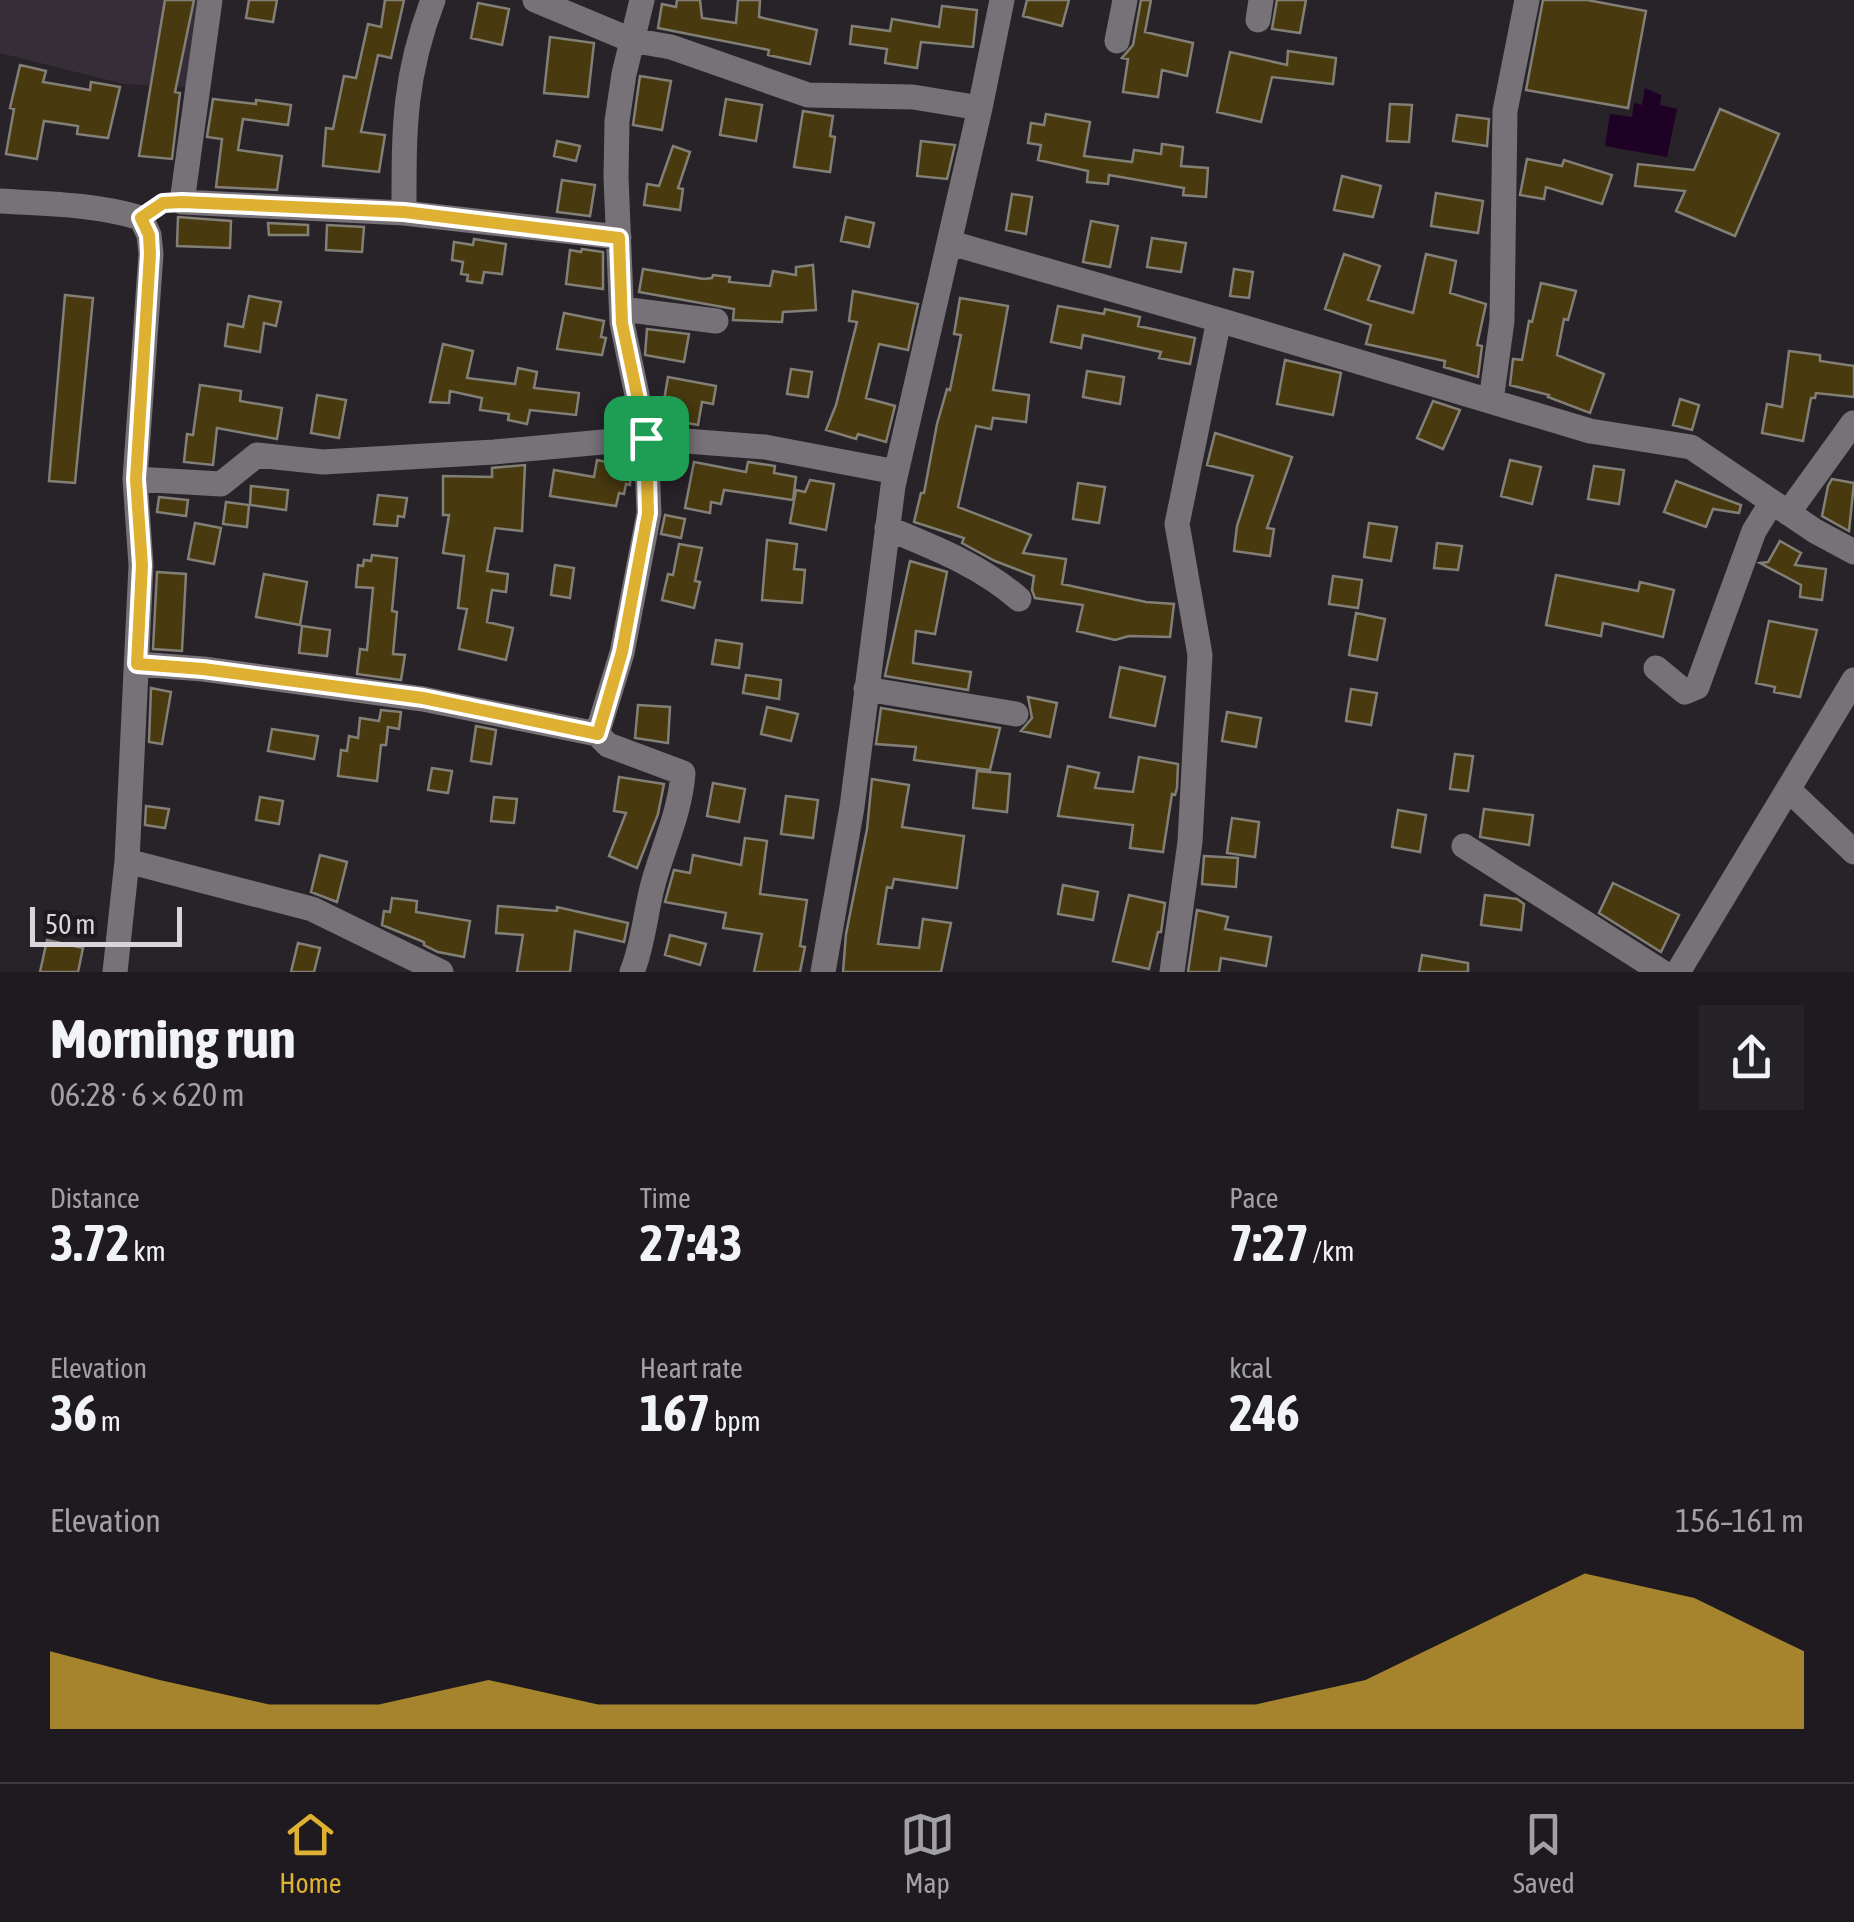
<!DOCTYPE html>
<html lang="en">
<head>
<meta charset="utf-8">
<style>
	:root { --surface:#1e1a1f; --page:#262328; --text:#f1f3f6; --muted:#a1a1a4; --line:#3c383d; --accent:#deb133 }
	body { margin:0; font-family:"Asap Condensed",sans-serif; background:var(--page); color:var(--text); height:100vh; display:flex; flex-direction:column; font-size:38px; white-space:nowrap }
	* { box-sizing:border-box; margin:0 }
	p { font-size:32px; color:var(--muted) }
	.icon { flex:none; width:55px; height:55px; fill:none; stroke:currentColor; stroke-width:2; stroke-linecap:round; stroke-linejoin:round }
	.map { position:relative; height:972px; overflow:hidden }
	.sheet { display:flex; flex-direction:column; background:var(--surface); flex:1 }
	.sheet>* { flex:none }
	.scale { position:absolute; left:30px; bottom:25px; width:152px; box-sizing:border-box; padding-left:10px; border:5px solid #d9d5da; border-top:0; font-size:28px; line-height:35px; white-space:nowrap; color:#d9d5da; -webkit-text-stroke:8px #1e191f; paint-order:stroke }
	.pin { position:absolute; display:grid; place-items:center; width:85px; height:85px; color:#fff; margin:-42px; border-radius:20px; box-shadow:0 5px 15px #0006 }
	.round { display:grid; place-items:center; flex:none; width:105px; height:105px; border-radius:0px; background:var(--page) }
	.summary { display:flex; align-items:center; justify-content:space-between; height:170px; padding:0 50px }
	h1 { font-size:55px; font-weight:700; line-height:75px }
	.metrics { display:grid; grid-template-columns:repeat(3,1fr); gap:15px; height:170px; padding:10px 50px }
	.metrics div { display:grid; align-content:center }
	.metrics b { font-size:50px; font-weight:700 }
	.metrics small { font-size:28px; font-weight:400 }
	.metrics p { font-size:28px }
	.chart { height:280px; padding:20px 50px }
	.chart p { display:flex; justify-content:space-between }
	.chart svg { width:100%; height:180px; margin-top:10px; fill:var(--accent); opacity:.7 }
	.menu { display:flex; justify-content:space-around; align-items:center; height:140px; border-top:2px solid var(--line); background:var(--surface); font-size:28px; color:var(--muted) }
	.menu a { display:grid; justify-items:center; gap:5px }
	.menu .active { color:var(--accent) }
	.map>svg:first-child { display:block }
</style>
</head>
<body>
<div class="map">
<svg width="1854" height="972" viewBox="0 0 1854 972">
	<rect width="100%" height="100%" fill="#282329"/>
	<path fill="#362d38" d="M0,0H203L189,87L124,84L0,53Z"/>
	<path fill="#200126" d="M1645,88L1661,95L1660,105L1677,109L1667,157L1605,146L1610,114L1632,117L1634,103L1642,105Z"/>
	<path fill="#48390f" stroke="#827f76" stroke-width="2.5" d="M165,0H194L175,92L180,93L172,159L139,156Z
		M249,0H277L273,22L246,18Z
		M385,0H404L391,58L378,55L361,132L385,135L379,172L323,166L326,128L333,129L344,76L356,78L368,24L381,27Z
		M677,0H700L702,18L736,23L738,0H760L759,17L817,30L810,64L768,55L769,50L658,28L662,4L676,7Z
		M1027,0H1069L1062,26L1023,16Z
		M1141,0H1151L1145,32L1193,43L1187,76L1162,70L1158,97L1123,92L1128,59L1122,58L1133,45Z
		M1277,0H1306L1300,33L1272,29Z
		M1543,0H1587L1646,11L1628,108L1526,90Z
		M478,3L509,9L502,45L471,38Z
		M942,6L977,10L973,47L921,42L917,68L885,63L887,49L850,44L852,26L890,31L892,19L939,27Z
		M550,37L594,43L588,97L544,93Z
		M1288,51L1336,58L1333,84L1272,77L1261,122L1217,112L1230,52L1287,65Z
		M20,65L46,71L43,82L90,90L91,82L120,87L108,138L77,134L78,126L44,121L37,159L6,154L14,109L10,108Z
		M640,76L671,81L662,130L633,125Z
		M213,99L256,104V100L291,105L288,125L243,119L238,150L282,156L277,190L216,187L222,139L207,137Z
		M726,99L762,105L756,141L720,135Z
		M1390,104L1412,105L1409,142L1387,141Z
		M1720,109L1779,134L1735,236L1676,211L1685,191L1635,186L1638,164L1694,170Z
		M803,111L833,116L830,136L835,137L830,172L794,167Z
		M1046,114L1090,122L1084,156L1132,162L1134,150L1161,154L1162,144L1183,147L1181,166L1208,168L1206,197L1183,195L1184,188L1109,175L1108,184L1087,182L1088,171L1038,160L1041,145L1028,143L1031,123L1044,125Z
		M1457,115L1489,119L1487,146L1453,141Z
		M557,141L580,146L576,161L554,156Z
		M921,141L955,145L947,179L917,176Z
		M673,146L690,152L678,188L683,189L680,210L644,205L647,184L659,186Z
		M1527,159L1562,166L1564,160L1612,175L1602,204L1546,187L1544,199L1520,195Z
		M1342,176L1381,186L1373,217L1334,210Z
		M562,180L595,185L590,216L557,212Z
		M1436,193L1483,201L1478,233L1431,226Z
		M1012,194L1032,197L1026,234L1006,230Z
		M178,217L231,221L230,248L177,246Z
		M846,217L874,223L869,247L841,241Z
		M1091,221L1118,226L1110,267L1083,262Z
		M268,223L308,225V235H269Z
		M327,225L364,227L362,252L326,250Z
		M1152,238L1186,243L1181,272L1147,267Z
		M474,239L506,244L502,274L484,272L482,283L467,281L468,275L461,274L463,262L452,260L454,242L473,245Z
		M582,249L603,252V289L566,284L570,250L581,252Z
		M1344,254L1380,266L1368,300L1413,313L1426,254L1456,261L1450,293L1486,304L1477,345L1482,346L1478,377L1444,367L1445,361L1366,344L1371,325L1325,309Z
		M813,265L816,310L783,312L782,322L733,320L734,309L639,292L643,269L704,279L712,278L713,275L730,277L729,282L770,286L773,271L796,275V267Z
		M1234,269L1253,272L1249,298L1230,296Z
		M1541,283L1576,291L1568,320L1564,319L1557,355L1604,374L1590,413L1548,397L1549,395L1510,385L1513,359L1522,360L1529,321L1532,322Z
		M853,291L918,304L908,350L879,344L866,398L895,406L886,442L858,434L856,439L826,430L836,405L857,322L849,321Z
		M65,295L93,298L75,483L49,481Z
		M249,296L281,302L276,326L264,323L260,352L225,346L228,324L243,327Z
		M960,298L1008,306L993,390L1029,395L1026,422L993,418L991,429L976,426L958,507L1031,535L1023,553L1066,559L1062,584L1146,602L1174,604L1170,637L1129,636L1115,640L1077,631L1083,605L1035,598L1032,590L1034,576L995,561L962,543L964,538L914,522L921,493H924L937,424L947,389L950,390L961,335L954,334Z
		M1058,306L1104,314L1105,309L1140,317L1138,326L1195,338L1190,364L1159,358L1161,352L1083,335L1081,348L1051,342Z
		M564,313L604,321L601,337L606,338L602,355L557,349Z
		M647,329L689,334L684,362L645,355Z
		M443,344L473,351L467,378L515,384L518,368L537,372L534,388L579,393L576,415L530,410L527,424L508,420L509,414L480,410L482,398L450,391L449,403L430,402Z
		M1789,351L1820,355V361L1854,366V397L1816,393L1815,398H1811L1803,441L1762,433L1767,404L1782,407Z
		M1285,360L1341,373L1333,415L1277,404Z
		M791,369L812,372L808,397L787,394Z
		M1087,371L1124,377L1120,404L1083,397Z
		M668,377L716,386L713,404L702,402L698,425L661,418Z
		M200,385L241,391L240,401L282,408L277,439L217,428L213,465L184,462L187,434L193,435Z
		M317,395L346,400L339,438L311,433Z
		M1680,399L1699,405L1692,430L1673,425Z
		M1433,401L1460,410L1443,449L1417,438Z
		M1215,433L1292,457L1267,528L1274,529L1270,556L1234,551L1237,526L1253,476L1207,465Z
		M597,460L631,467L630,485L626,484L624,494L619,493L616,506L550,496L554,470L594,477Z
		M1510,460L1541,467L1532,504L1501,496Z
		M694,462L746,472L748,462L775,466L774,473L796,477L793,500L724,490L721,504L711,502L710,513L685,508Z
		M525,465L522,531L495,528L487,571L508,574L506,592L492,590L487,622L513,628L506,660L459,649L467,609L458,608L464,556L443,553L449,515H443V476L492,477V468Z
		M1594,466L1624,470L1619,504L1588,499Z
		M1832,479L1854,483L1849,531L1822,516L1828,486Z
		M810,480L834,484L826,530L790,523L796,490L805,492Z
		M1676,481L1741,505L1739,513L1713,509L1706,527L1664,512Z
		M1078,483L1105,487L1099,523L1073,519Z
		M251,486L288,490L286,510L250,505Z
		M378,495L407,498L404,517L398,516L397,526L374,524Z
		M159,497L188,500L186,516L157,512Z
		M226,502L249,505L247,527L223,524Z
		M665,515L685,519L681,538L661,534Z
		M195,523L221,528L214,564L188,559Z
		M1369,523L1397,527L1391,561L1364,557Z
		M767,540L797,544L794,569L805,570L802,603L762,600Z
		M1780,541L1801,553L1795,565L1826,569L1822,600L1800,597L1801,585L1760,563L1768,562Z
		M1437,543L1462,546L1458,570L1434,568Z
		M679,544L702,548L695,581L700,582L694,608L662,600L668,574L673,575Z
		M372,555L397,558L392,611L397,612L393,654L405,655L401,680L357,674L360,649L367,650L373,588L356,587L358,565L363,566L364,560L371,561Z
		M910,561L947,572L935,634L916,631L913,663L971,672L968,690L885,676Z
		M555,565L574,568L570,598L551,595Z
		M157,572L186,574L182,651L153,649Z
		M264,574L307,582L300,625L256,617Z
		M1556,575L1638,591L1640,582L1674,590L1663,637L1603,623L1601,636L1546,625Z
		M1333,576L1362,580L1358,608L1329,604Z
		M1356,613L1385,619L1377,660L1349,655Z
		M1769,621L1817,630L1800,697L1774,692L1775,687L1756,683Z
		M302,626L330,630L327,656L299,653Z
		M716,640L742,644L739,668L712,664Z
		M1120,667L1165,677L1155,726L1110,717Z
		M746,675L781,680L779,699L743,693Z
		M151,688L171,692L162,744L149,742Z
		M1351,689L1377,693L1371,725L1346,721Z
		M1028,697L1057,703L1050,737L1021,731L1032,718Z
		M638,705L670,707L668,743L635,738Z
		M767,707L798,714L791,741L761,734Z
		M881,708L1000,728L990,770L914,760L916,747L876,744Z
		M381,710L401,712L399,729L388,727L386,745H381L377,781L338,776L341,750L347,751L349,736L358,738L360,718L379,721Z
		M1227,712L1261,718L1256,747L1222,741Z
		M476,726L496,730L491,764L471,761Z
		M272,729L318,736L314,759L268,751Z
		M1455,754L1473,756L1468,791L1450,789Z
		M1139,757L1178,764L1177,788L1175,795L1172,794L1163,852L1130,848L1133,825L1058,816L1068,766L1099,773L1095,788L1133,792Z
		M432,768L452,771L448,793L428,790Z
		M977,771L1010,774L1007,812L973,808Z
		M619,777L664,784L658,814L637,868L609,856L626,813L614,811Z
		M872,779L909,785L902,827L964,836L957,888L894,879L892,888L887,887L878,944L919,948L923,919L951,923L941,972H843L846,934L867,829Z
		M713,783L745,789L739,822L707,816Z
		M786,796L818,800L813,838L781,834Z
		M260,797L283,801L279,824L256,820Z
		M494,797L517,799L514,823L491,821Z
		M146,806L169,809L165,828L145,825Z
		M1484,809L1533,815L1529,845L1480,837Z
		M1398,810L1426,815L1420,852L1392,847Z
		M1232,818L1259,822L1255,857L1227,853Z
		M745,838L767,841L760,894L807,900L800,946L805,947L800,972H754L762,934L723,928L726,913L665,902L674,870L690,873L693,855L741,865Z
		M320,855L347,862L337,902L311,892Z
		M1204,856L1238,858L1236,887L1202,884Z
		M1613,883L1679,915L1661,952L1599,913Z
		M1063,885L1098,892L1093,920L1058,914Z
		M1129,895L1165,903L1161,932H1158L1149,969L1113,961Z
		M1485,895L1517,899L1524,904L1521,930L1481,925Z
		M392,898L417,901L416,912L470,921L464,957L438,952L424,945V942L382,925L384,911L390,912Z
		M498,906L557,911V907L628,923L624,942L575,931L570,972H517L523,935L496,933Z
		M1197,910L1228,917L1225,929L1271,937L1266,966L1221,958L1219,972H1188Z
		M670,935L706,944L700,965L665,955Z
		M47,940L83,948L78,972H40Z
		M298,943L320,948L314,972H291Z
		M1422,955L1468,963V972H1419Z"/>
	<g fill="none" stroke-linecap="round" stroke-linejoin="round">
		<path stroke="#777178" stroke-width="25" d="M210,0L182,202L404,213C404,131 403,78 433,0
			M535,0L631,40L671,47L808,95L913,97L980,108L1002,0
			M1258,20L1261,0
			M1117,41L1125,0
			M0,201C48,204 95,204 141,218L149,235L151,254L135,479L141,565L127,861L115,972
			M404,213L619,237
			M951,243L1219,320
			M622,309L716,321
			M1491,401L1502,321L1505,111L1527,0
			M135,479L221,484L257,455L323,462L494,452L646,438L765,447L896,472
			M1788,513L1853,423
			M887,528C935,548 980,565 1019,599
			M137,664L203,669L423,699L597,734
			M1656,668L1685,692L1697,687L1754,531L1772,502
			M866,689L1016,714
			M1790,791L1854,852
			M1464,846L1662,972
			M127,861L312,909L441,972
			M632,972C643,945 645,916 652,888C662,849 680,814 683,773L608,745L597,734L622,653L649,513L646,438L622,323L616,177L617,121L624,74L642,0
			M823,972L852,807L893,486L980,108
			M1172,972L1190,842L1200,655L1177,524L1219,320L1590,431L1691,447L1815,531L1854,552
			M1678,972L1854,680"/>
	</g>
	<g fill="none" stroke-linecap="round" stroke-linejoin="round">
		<g stroke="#fff" stroke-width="20">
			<path id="route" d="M182,202L404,212L619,238L622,323L646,438L648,513L622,652L598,734L423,698L203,669L137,664L142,565L136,479L150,254L149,235L141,218L163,203Z"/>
		</g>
		<use href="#route" stroke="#deb133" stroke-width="12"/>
	</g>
</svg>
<div class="scale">50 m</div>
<div class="pin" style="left:646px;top:438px;background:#1e9e55"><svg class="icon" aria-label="arrive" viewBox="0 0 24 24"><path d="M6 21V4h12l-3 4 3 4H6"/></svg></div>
</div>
<section class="sheet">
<div class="summary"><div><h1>Morning run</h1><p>06:28 · 6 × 620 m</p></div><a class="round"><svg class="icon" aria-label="share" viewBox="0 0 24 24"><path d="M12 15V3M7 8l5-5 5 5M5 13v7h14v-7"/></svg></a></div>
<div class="metrics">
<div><p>Distance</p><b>3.72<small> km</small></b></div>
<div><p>Time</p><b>27:43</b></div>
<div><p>Pace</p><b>7:27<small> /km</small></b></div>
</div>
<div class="metrics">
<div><p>Elevation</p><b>36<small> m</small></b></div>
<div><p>Heart rate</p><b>167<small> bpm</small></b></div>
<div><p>kcal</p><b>246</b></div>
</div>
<div class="chart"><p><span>Elevation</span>156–161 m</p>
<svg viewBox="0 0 160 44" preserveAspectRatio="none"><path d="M0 44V25L10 32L20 38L30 38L40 32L50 38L60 38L70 38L80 38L90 38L100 38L110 38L120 32L130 19L140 6L150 12L160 25V44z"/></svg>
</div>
</section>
<nav class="menu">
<a class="active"><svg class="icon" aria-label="home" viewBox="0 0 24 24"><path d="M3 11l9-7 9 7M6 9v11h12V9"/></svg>Home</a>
<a><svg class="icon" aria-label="map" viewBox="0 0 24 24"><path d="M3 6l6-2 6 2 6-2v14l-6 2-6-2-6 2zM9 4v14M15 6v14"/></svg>Map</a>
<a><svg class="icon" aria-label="saved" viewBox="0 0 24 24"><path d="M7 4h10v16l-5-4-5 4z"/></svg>Saved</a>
</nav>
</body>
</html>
